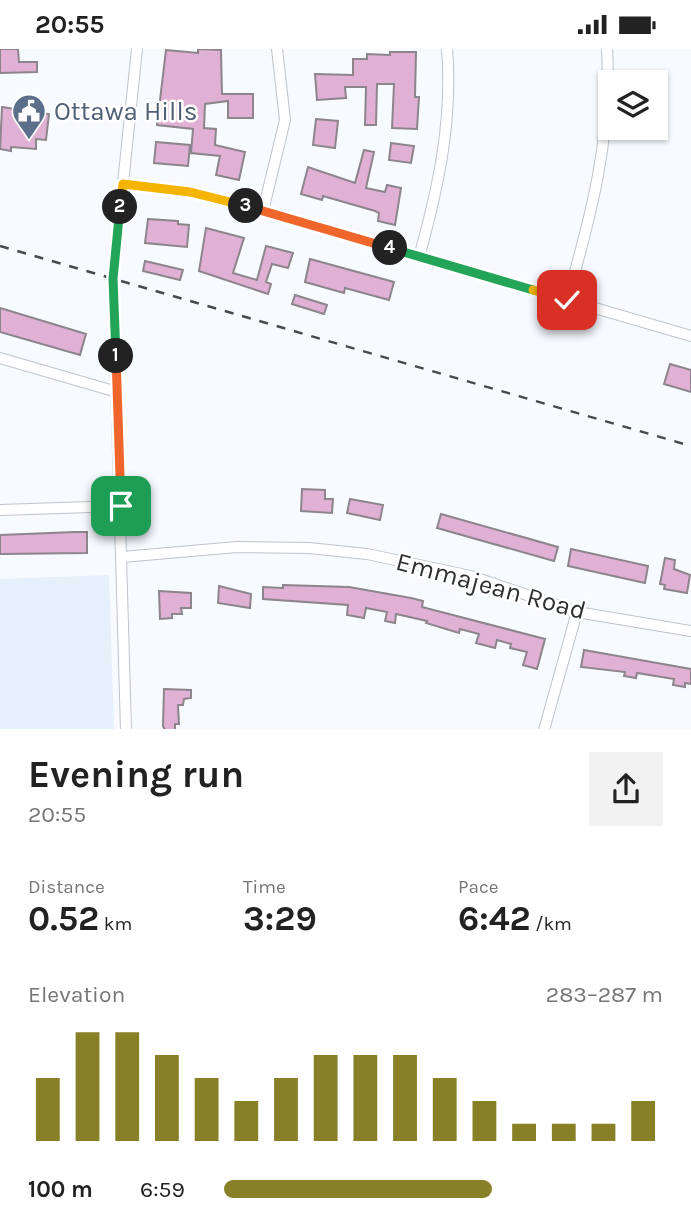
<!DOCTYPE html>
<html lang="en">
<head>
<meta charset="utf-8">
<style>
	:root { --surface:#fff; --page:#f2f2f2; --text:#222; --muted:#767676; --accent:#888027 }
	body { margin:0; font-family:Karla,sans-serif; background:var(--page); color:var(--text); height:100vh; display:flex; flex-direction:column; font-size:26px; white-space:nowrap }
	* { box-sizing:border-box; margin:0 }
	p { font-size:23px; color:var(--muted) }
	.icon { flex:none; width:38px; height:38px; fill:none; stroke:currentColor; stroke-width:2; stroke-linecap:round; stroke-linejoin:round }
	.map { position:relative; height:680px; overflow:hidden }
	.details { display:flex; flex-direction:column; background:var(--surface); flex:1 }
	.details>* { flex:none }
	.tools { position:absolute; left:598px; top:21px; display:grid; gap:14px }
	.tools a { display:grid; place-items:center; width:70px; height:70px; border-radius:0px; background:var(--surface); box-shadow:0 2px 5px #0004; font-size:35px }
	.pin { position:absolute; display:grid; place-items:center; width:60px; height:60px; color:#fff; margin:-30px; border-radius:14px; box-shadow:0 4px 10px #0006 }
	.km { position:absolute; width:35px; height:35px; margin:-18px; border-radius:50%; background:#222; color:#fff; font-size:19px; line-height:35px; text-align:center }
	.round { display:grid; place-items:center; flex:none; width:74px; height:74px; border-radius:0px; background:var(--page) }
	.headline { display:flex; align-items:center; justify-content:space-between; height:119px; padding:0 28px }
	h1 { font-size:38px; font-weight:700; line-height:52px }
	.figures { display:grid; grid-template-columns:repeat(3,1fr); gap:10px; height:119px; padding:7px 28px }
	.figures div { display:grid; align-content:center }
	.figures b { font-size:35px; font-weight:700 }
	.figures small { font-size:19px; font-weight:400 }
	.figures p { font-size:19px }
	.chart { height:196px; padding:14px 28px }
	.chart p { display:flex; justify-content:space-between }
	.chart svg { width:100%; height:126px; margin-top:7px; stroke:var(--accent); stroke-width:6 }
	ul { padding:0 28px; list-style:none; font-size:23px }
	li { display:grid; grid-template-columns:112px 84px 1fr; align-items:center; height:52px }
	li i { height:18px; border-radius:9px; background:var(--accent) }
	.status { display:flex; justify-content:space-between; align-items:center; height:49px; padding:0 35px; background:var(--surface); direction:ltr }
	.status svg { height:19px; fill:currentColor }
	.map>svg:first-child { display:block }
</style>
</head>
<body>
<div class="status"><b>20:55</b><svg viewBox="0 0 49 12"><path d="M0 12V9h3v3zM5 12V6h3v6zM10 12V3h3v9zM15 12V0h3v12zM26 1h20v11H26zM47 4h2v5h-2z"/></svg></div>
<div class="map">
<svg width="691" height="681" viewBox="0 0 691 681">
	<rect width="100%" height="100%" fill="#f7fbff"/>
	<path fill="#e6f0fa" d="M109,526L114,680H0V530Z"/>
	<path fill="#e1b0d5" stroke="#8c858b" stroke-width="2" d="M0,0H18L19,13H37V23L0,24Z
		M198,0L221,1L222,45H253V69H228V52L205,55L204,79L216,80L215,96L245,103L239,131L216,126L220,107L191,104L193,80L157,76L166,1L198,4Z
		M390,3H416L415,48H419L417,80L392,79L394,35H377L376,76H365L366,38H345L346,49L317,51L315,25L353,26V10H367V5L390,6Z
		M2,58L49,65L46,91L36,90V100L11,98V102L0,100Z
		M316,70L338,72L335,99L313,96Z
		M156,93L190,96L188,117L154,114Z
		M391,94L414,97L411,114L389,111Z
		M364,101L374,103L366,139L385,143L387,136L401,139L395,176L378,172L379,164L375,162L323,147L322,151L301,145L308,118L355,134Z
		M148,170L178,172V175L189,176L187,198L145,194Z
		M206,179L244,189L233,224L257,231L266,197L293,204L288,219L272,215L266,233L271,235L268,245L199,222Z
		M310,210L394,233L389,251L345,239L344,244L305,233Z
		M145,212L183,221L180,231L143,222Z
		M295,246L327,256L324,265L292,255Z
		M0,259L86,285L80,306L0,283Z
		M670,315L691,321V343L664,335Z
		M302,440L325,441V450H333L332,464L301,462Z
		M350,450L383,456L380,471L347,464Z
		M441,465L558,498L554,512L437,479Z
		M75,483H87V504L0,505V486Z
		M571,500L648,517L645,534L568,517Z
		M665,509L675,511L674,520L690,526L687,544L664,540L665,536L660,535Z
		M283,536L349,538L411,549L423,552L422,558L545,590L537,620L523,616L527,603L510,599L511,595L497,591L495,599L476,594L479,585L460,580L459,584L426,574L427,572L396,565L395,574L385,572L387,563L366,559L364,569L347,566L348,556L263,550V538L283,539Z
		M219,537L251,545L250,559L218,554Z
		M159,542L191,544V559H181L182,565H172V569L160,570Z
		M584,601L691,620V635L685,634V638L673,636L674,630L637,624L636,629L624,627L625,623L581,618Z
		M164,640L191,641V649L184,650L183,656H178L179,675H175V681H165L163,677Z"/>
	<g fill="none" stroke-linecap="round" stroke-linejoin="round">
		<g stroke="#bec4cb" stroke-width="12">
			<path id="minor" d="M123,135L190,143L227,152L691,287
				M263,162L285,71L277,0
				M419,208C438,140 453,71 447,0
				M567,251C591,167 612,88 607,0
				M0,309L117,343
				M0,461L121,457
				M122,508L237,498L309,499L367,505L471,527L577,563L691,582
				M126,681L113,230L137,0
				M544,681L577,563"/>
		</g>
		<use href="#minor" stroke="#fff" stroke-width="10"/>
		<path stroke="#47494c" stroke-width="2.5" stroke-dasharray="9 9" stroke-linecap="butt" d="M0,197L691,397"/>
	</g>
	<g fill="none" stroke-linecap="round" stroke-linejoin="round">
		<g stroke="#fff" stroke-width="14">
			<path id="split-1" d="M116,307L121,457"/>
		</g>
		<g stroke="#fff" stroke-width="14">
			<path id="split-2" d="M116,307L113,230L120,158"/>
		</g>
		<g stroke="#fff" stroke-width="14">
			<path id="split-3" d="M120,158L123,135L190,143L246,157"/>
		</g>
		<g stroke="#fff" stroke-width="14">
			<path id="split-4" d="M246,157L390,199"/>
		</g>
		<g stroke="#fff" stroke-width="14">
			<path id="split-5" d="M390,199L533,241"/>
		</g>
		<g stroke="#fff" stroke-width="14">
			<path id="split-6" d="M533,241L567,251"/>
		</g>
		<use href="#split-1" stroke="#f0652b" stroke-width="9"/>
		<use href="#split-2" stroke="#22a559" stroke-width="9"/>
		<use href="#split-3" stroke="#f5b400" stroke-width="9"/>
		<use href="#split-4" stroke="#f0652b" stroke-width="9"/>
		<use href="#split-5" stroke="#22a559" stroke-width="9"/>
		<use href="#split-6" stroke="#f5b400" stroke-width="9"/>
	</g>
	<defs>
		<g id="civic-pin" transform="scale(1.75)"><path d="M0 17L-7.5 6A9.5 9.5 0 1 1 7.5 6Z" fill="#5c6f8a" stroke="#fff"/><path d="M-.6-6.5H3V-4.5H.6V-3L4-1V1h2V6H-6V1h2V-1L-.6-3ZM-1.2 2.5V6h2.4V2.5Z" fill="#fff"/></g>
	</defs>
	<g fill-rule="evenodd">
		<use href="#civic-pin" x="29" y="62"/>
	</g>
	<g text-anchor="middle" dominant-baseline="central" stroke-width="5" stroke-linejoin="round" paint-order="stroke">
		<g font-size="26" fill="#4e5e75" stroke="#fff" text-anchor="start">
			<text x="54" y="62">Ottawa Hills</text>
		</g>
		<g font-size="26" fill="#2d2f32" stroke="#fff">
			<text transform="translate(491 537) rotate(15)">Emmajean Road</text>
		</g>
	</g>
</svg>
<div class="tools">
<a><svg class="icon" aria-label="layers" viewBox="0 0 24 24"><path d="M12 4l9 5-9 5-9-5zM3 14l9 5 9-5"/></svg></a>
</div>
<div class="pin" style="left:121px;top:457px;background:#1e9e55"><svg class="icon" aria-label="arrive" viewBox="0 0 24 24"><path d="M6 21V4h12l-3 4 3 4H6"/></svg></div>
<div class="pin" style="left:567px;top:251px;background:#d93025"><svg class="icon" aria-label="check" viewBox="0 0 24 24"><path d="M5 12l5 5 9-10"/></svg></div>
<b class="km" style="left:116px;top:307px">1</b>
<b class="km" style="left:120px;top:158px">2</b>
<b class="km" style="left:246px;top:157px">3</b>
<b class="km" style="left:390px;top:199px">4</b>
</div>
<section class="details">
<div class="headline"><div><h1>Evening run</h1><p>20:55</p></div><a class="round"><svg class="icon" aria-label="share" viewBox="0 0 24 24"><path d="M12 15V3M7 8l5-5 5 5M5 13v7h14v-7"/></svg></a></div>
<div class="figures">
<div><p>Distance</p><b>0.52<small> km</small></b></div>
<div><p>Time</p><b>3:29</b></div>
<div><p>Pace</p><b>6:42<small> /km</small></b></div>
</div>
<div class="chart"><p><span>Elevation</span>283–287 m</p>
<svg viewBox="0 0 160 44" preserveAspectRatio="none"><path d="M5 44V22M15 44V6M25 44V6M35 44V14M45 44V22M55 44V30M65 44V22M75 44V14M85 44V14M95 44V14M105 44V22M115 44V30M125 44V38M135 44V38M145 44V38M155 44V30"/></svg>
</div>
<ul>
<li><b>100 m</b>6:59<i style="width:61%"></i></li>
</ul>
</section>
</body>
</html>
